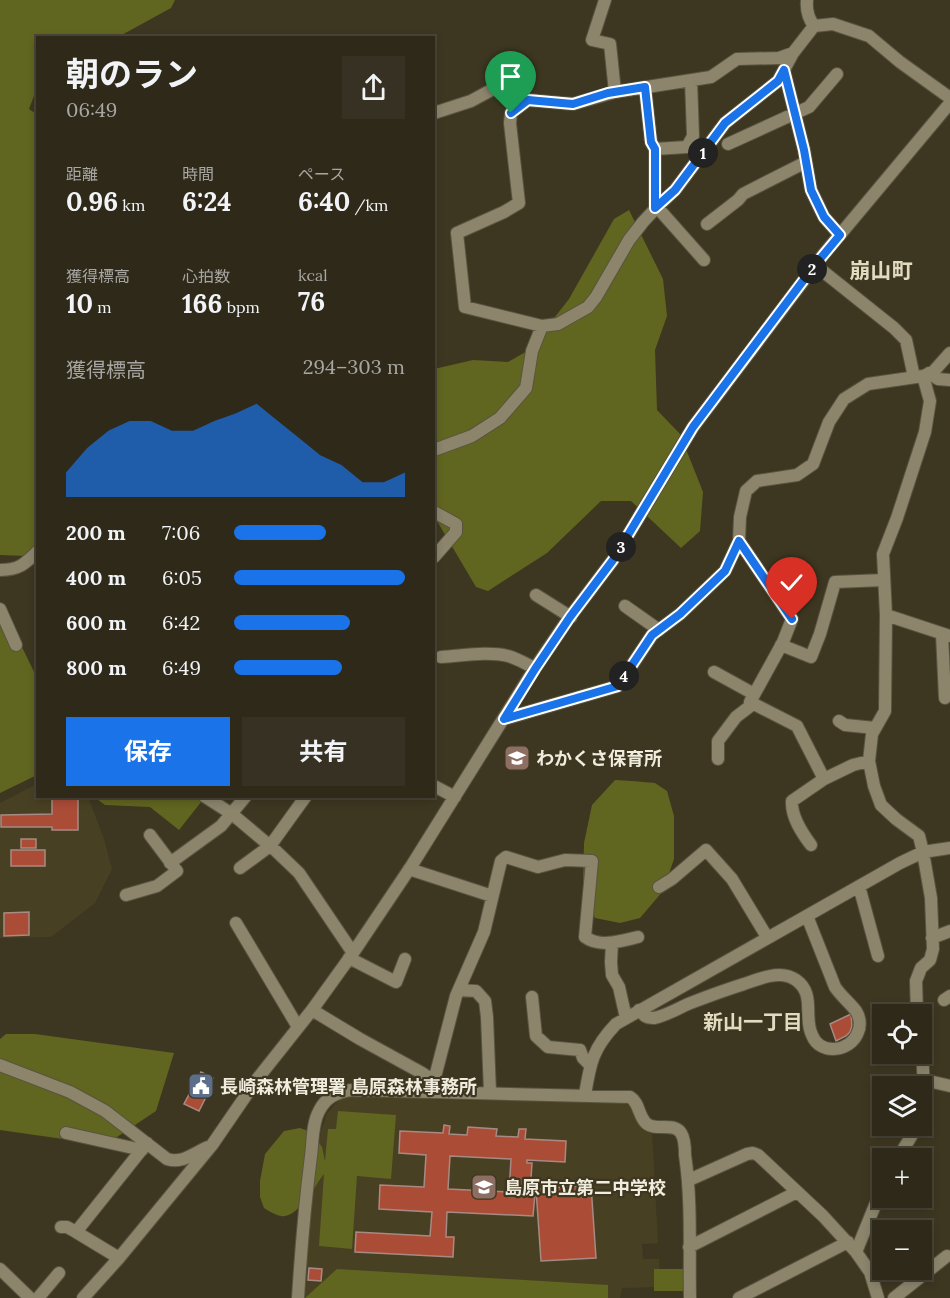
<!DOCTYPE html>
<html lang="ja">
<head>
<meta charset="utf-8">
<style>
	:root { --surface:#2e2919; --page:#363122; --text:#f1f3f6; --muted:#a7a6a2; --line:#494538; --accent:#1a73e8 }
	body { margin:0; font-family:Lora,"Noto Sans JP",serif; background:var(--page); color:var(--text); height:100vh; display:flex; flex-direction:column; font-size:22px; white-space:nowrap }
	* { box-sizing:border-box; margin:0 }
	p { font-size:20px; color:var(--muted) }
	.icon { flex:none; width:33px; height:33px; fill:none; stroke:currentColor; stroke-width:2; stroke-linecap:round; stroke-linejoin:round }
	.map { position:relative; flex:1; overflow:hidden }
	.side { position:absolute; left:36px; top:36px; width:399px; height:762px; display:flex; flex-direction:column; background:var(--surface); border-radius:0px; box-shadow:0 3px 9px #0003,0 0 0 2px var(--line) }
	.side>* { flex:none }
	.controls { position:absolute; left:872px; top:1004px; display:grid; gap:12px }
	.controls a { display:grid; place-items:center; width:60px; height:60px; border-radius:0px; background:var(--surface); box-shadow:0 3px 9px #0003,0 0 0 2px var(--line); font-size:30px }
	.pin { position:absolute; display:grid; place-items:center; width:51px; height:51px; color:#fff; margin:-62px -26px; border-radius:50% 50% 50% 0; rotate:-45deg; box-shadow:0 0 6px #0007 }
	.pin .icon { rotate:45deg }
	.km { position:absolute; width:30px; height:30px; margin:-15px; border-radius:50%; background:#222; color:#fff; font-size:16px; line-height:30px; text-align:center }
	.round { display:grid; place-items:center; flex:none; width:63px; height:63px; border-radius:0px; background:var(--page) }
	.headline { display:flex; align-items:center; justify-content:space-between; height:102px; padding:0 30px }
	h1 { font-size:33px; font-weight:700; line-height:45px }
	.figures { display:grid; grid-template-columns:repeat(3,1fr); gap:9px; height:102px; padding:6px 30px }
	.figures div { display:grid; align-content:center }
	.figures b { font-size:26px; font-weight:700 }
	.figures small { font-size:16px; font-weight:400 }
	.figures p { font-size:16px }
	.chart { height:168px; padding:12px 30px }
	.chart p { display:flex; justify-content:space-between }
	.chart svg { width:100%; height:108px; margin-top:6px; fill:var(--accent); opacity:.7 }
	.cta { display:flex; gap:12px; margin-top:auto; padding:12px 30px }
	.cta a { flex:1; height:69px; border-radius:0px; background:var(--accent); color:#fff; font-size:24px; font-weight:700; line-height:69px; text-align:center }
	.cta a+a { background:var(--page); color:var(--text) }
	ul { padding:0 30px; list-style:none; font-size:20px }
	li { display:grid; grid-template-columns:96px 72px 1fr; align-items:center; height:45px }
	li i { height:15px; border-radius:8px; background:var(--accent) }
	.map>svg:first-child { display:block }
</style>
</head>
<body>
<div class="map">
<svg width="950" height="1298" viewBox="0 0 950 1298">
	<rect width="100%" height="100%" fill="#3d3721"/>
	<path fill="#484022" d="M37,784L38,796L88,797L104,839L112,869L95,903L51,937L0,938V803Z
		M352,1095L432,1096L438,1100L619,1102L630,1105L643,1129L652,1132L658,1243L642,1244L643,1259H659V1269H654V1287L622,1288L620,1298H302L304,1253L321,1131L327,1114L334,1105L344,1097Z"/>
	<path fill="#606520" d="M0,0H175L171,8L118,37L38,38L37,88L29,109L38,115L37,561L26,556L0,555Z
		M629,210L663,279L667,316L655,350L657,410L680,434L703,492L700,531L681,548L631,501H601L547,553L488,591L476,587L434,516V369L473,360L508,362L529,350L569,299L614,219Z
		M0,602L38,680L37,775L0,793Z
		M615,780L632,781L655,783L667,791L674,816V859L663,891L640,918L620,923L595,918L583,888L584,843L592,805Z
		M94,797L204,796L205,797L179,830L150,807L105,805Z
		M6,1034H35L174,1053L156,1111L105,1145L0,1130V1039Z
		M338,1111L396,1115L391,1179L357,1176L352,1249L319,1246L324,1174C315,1185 298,1219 281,1216C275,1215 269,1211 264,1208L260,1197V1181L265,1154L284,1131L300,1128L311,1132L322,1147L325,1161L328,1129H336Z
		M337,1269L608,1285V1298H305Z
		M654,1269H684V1291H654Z"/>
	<path fill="#ab4c37" stroke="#a78a83" stroke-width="1.5" fill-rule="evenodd" d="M52,796H78V830H52V827H1V815L52,814Z
		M21,839H36V848H21Z
		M11,850H45V866H11Z
		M29,912V935L4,936V913Z
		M851,1014L852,1026L850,1032L846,1036L836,1041L830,1024Z
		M201,1072L213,1078L205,1094L207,1095L199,1111L184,1104Z
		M444,1125L450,1126L449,1134L467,1135L468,1127L497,1129L496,1136L518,1137L519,1129H526L525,1139L566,1141L565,1162L527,1160V1163H532L530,1194H535L533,1216L447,1212L446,1237H454L453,1257L355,1252L356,1232L430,1236L432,1212L379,1209L380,1185L424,1187L426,1155L399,1153L400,1131L443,1133ZM450,1156L511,1159L509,1192L448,1189Z
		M591,1185L596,1258L541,1261L536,1189Z
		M309,1268L322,1269L321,1281L308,1280Z"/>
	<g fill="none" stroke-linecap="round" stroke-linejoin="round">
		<g stroke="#595440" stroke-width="14">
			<path id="minor" d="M605,0L592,40L610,44L615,92
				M807,0C806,10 808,18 814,26
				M784,70L804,150L811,190L824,217L840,235
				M645,87L651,142L655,149V208
				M528,100L511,113L510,123L519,203L504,212L457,233L465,307L542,326
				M434,113L471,101L495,88L519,93L528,100L573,104L615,92L711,77L737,59L779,58L793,53
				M728,144L809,107L837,74
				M655,149L687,147L693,136L691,80
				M657,207L704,260
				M707,224L738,200L743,194L806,162
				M815,265L894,328L906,340L914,377
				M929,373L938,379L950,380
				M434,450L472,436L500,418L526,388L532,351L542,326L558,324L588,307L596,297L629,240L643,222L657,207L675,190L725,123L778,81L793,53L814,26L833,24L869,36L900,62L950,98
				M434,512L456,524V532L434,557
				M739,541L792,619L783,642L750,702L797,726L824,779L853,765L869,761
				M0,570C19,570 25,564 38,551
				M536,595L571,617
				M625,606L659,630
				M0,609L16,645
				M886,615L950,636
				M942,634L945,698
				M781,645L811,657L820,634L835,582L884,580
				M441,657C462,656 487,651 508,656C518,659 526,664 535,668
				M714,672L754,694
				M504,719L618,686L652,635L680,614L725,571L739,541L740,517L746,491L757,481L797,475L813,464L829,422L844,399L868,384L923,376L933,372L950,353
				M839,721L845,725L875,728
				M718,759V741L736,717L753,704
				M434,786L455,797
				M204,796L232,814L276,851L299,873L353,953
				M811,845C802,833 791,817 792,801L824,779
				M170,863L221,826L246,796
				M240,868L270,846L306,796
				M409,869L492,896
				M859,886L878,956
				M659,887L672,879L706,850L732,879L767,937
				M126,895L157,886L177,871L150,835
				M236,923L298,1027
				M932,938L950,931
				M612,943L611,962L612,975L619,987L626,1018
				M349,958L396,982L405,959
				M459,990L476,991L485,1001L487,1017L490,1092
				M532,997L536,1036L548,1047L580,1050L583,1058L590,1065
				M944,1000L950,996
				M312,1010L360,1039L422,1073L440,1085
				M639,1010L645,1016C648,1018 650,1018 654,1018C665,1016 677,1009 688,1004C706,997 725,990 744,984C752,981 761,978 770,976C779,974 789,975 796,980C816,994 803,1017 812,1035C820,1056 851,1052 858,1032C861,1026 860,1017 856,1011C849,1002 841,996 835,987L807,916
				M917,1014L916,981L921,968L930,960L933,949L931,898L923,852L919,836L896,819L881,805L874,786L869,761L872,734L885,711L886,615L883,554L897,518L925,432L930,401L923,376
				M921,1032L925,1108L921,1120
				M0,1065L70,1092L105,1111L167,1159C183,1164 193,1153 208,1147
				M924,1080L950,1086
				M434,1081L456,996L484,932L501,861L506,857L538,867L565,860L592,861L585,937C600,948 621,941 638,937
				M585,1095C590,1063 593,1048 616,1024L900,863L923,852L950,848
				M66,1133L142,1150
				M898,1158L918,1125
				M689,1180L747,1154L753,1153L758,1155L823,1216L856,1252L870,1272L878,1298
				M61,1227H67L76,1232
				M689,1247L797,1192
				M856,1252L882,1188
				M119,1258L76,1232L147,1143
				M0,1269L30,1298
				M38,1298L59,1273
				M83,1298L119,1258L212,1145L258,1078L312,1010L353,953L412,865L535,668L569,618L613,560L693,427L823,255L950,103
				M298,1298C301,1250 305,1203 311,1156C313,1141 312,1124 319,1111C326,1097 337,1092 352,1090L630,1097C640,1103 638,1117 647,1124C656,1131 674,1122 681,1133C685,1139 685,1149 685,1155C692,1202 689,1251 690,1298
				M739,1298L848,1242
				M894,1298L947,1256"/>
		</g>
		<use href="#minor" stroke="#8c856c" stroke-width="12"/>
	</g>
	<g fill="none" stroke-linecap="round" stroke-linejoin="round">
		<g stroke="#fff" stroke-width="12">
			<path id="route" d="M511,113L528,100L573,104L608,93L645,87L651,142L655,149V208L675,190L725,123L778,81L784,70L804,150L811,190L824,217L840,235L815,265L693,427L613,560L570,617L535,669L504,719L618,686L652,635L680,614L725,571L739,541L792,619"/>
		</g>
		<use href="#route" stroke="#1a73e8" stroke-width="8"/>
	</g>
	<defs>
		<g id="school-square" transform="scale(1.35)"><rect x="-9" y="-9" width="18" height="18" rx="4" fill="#8d6e63" stroke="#3d3721"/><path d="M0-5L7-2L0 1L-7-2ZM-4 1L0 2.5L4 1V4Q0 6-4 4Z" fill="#fff"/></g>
		<g id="civic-square" transform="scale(1.35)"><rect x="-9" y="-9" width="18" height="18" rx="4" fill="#5c6f8a" stroke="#3d3721"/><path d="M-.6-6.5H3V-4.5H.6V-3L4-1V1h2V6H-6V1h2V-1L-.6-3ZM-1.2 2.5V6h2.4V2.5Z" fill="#fff"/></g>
	</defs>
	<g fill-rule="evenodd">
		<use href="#school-square" x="517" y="758"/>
		<use href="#civic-square" x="201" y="1086"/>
		<use href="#school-square" x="484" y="1187"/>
	</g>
	<g text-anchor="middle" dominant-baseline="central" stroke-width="4.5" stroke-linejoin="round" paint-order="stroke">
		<g font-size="18" font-weight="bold" fill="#f0ecde" stroke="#3d3721" text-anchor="start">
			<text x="536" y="758">わかくさ保育所</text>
			<text x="220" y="1086">長崎森林管理署 島原森林事務所</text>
			<text x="504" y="1187">島原市立第二中学校</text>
		</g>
		<g font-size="20" font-weight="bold" fill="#e2dbc0" stroke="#3d3721">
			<text x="753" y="1021">新山一丁目</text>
		</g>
		<g font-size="21" font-weight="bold" fill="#e2dbc0" stroke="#3d3721">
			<text x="881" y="270">崩山町</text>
		</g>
	</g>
</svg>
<div class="controls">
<a><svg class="icon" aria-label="locate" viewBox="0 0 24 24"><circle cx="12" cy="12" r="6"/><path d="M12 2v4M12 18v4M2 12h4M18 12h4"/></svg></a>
<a><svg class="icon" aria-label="layers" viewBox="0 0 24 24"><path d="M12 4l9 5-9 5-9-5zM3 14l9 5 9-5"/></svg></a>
<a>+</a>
<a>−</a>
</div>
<div class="pin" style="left:511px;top:113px;background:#1e9e55"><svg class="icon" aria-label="arrive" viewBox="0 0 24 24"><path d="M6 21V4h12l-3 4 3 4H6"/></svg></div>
<div class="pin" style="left:792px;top:619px;background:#d93025"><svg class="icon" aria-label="check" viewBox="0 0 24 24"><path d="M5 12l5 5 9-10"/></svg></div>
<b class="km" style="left:703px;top:153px">1</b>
<b class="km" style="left:812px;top:269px">2</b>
<b class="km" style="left:621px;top:547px">3</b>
<b class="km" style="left:624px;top:676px">4</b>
<section class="side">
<div class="headline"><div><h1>朝のラン</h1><p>06:49</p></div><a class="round"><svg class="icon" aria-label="share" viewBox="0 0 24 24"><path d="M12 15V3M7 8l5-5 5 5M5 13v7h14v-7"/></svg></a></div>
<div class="figures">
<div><p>距離</p><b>0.96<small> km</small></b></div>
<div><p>時間</p><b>6:24</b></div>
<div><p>ペース</p><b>6:40<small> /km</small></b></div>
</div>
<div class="figures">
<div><p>獲得標高</p><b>10<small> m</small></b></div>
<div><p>心拍数</p><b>166<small> bpm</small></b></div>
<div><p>kcal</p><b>76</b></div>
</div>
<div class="chart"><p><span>獲得標高</span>294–303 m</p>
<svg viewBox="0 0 160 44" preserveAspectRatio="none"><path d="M0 44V34L10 24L20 17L30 13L40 13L50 17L60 17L70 13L80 10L90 6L100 13L110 20L120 27L130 31L140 38L150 38L160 34V44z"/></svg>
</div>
<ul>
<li><b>200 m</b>7:06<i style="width:54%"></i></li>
<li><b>400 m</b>6:05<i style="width:100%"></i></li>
<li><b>600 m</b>6:42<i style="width:68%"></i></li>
<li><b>800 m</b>6:49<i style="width:63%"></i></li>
</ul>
<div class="cta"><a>保存</a><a>共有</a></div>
</section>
</div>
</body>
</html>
